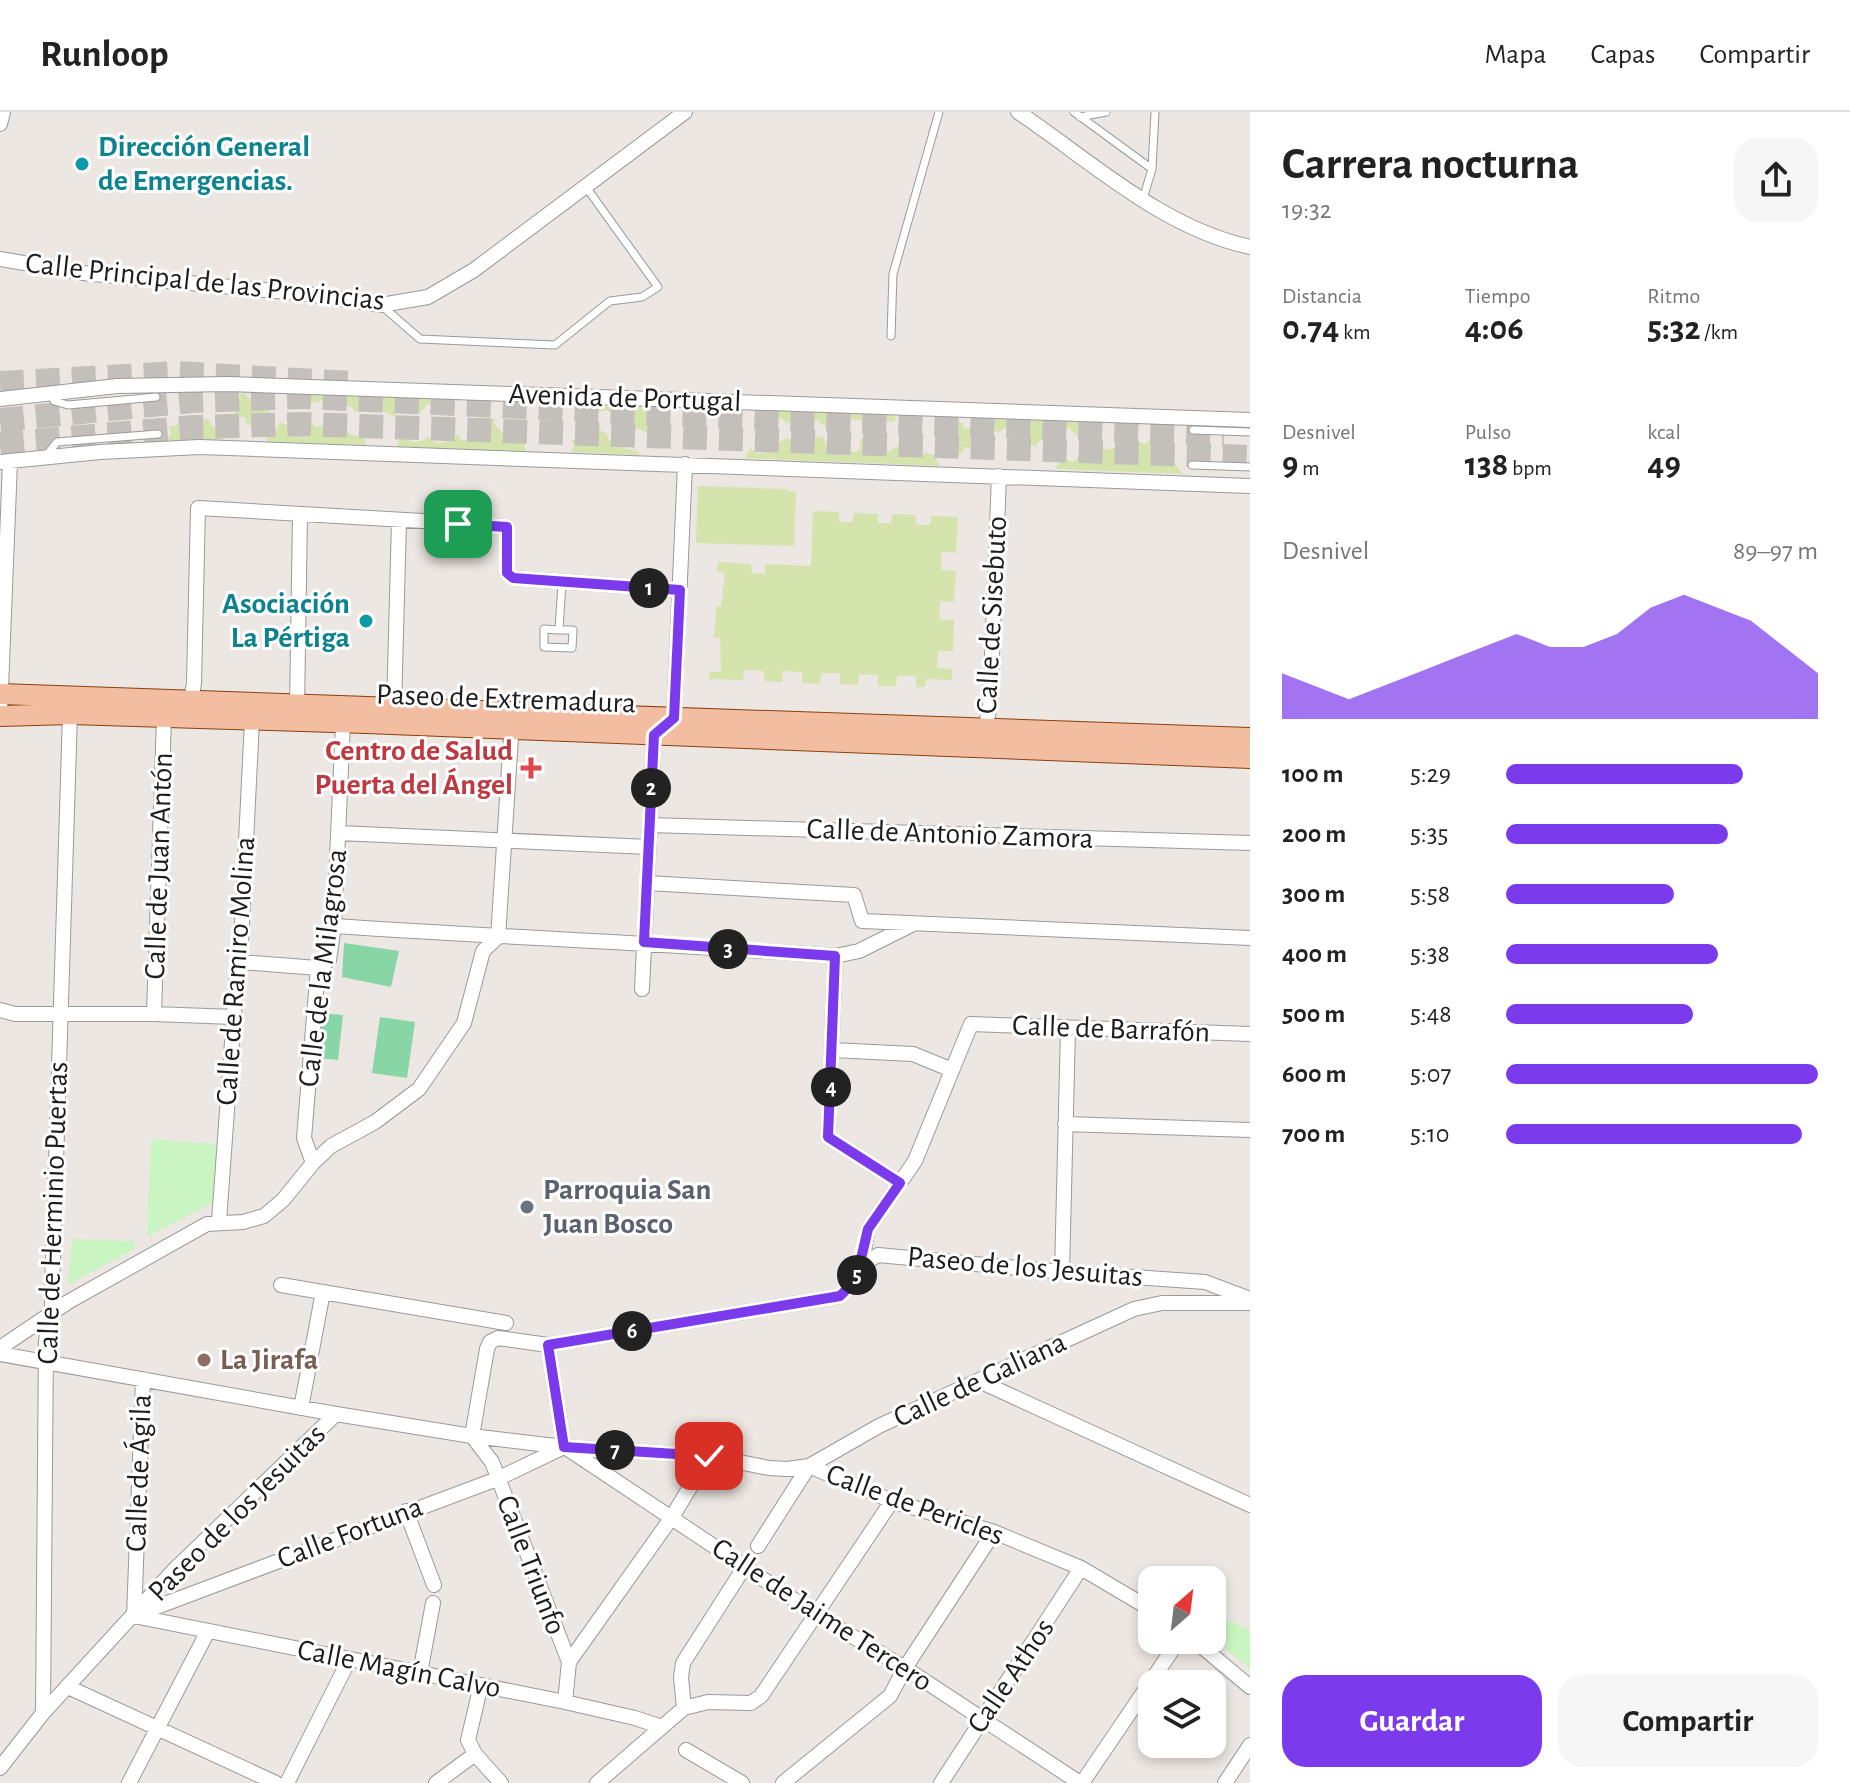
<!DOCTYPE html>
<html lang="es">
<head>
<meta charset="utf-8">
<style>
	:root { --surface:#fff; --page:#f6f6f6; --text:#222; --muted:#767676; --line:#e0e0e0; --accent:#7c3aed }
	body { margin:0; font-family:"Alegreya Sans",sans-serif; background:var(--page); color:var(--text); height:100vh; display:flex; flex-direction:column; font-size:30px; white-space:nowrap }
	* { box-sizing:border-box; margin:0 }
	p { font-size:26px; color:var(--muted) }
	.icon { flex:none; width:44px; height:44px; fill:none; stroke:currentColor; stroke-width:2; stroke-linecap:round; stroke-linejoin:round }
	.map { position:relative; flex:1; overflow:hidden }
	.details { display:flex; flex-direction:column; background:var(--surface); width:600px }
	.details>* { flex:none }
	.needle { width:52px; rotate:28deg }
	.controls { position:absolute; left:1138px; top:1454px; display:grid; gap:16px }
	.controls a { display:grid; place-items:center; width:88px; height:88px; border-radius:16px; background:var(--surface); box-shadow:0 4px 12px #0003; font-size:40px }
	.pin { position:absolute; display:grid; place-items:center; width:68px; height:68px; color:#fff; margin:-34px; border-radius:16px; box-shadow:0 4px 12px #0006 }
	.km { position:absolute; width:40px; height:40px; margin:-20px; border-radius:50%; background:#222; color:#fff; font-size:22px; line-height:40px; text-align:center }
	.round { display:grid; place-items:center; flex:none; width:84px; height:84px; border-radius:24px; background:var(--page) }
	.overview { display:flex; align-items:center; justify-content:space-between; height:136px; padding:0 32px }
	h1 { font-size:44px; font-weight:700; line-height:60px }
	.figures { display:grid; grid-template-columns:repeat(3,1fr); gap:12px; height:136px; padding:8px 32px }
	.figures div { display:grid; align-content:center }
	.figures b { font-size:34px; font-weight:700 }
	.figures small { font-size:22px; font-weight:400 }
	.figures p { font-size:22px }
	.chart { height:224px; padding:16px 32px }
	.chart p { display:flex; justify-content:space-between }
	.chart svg { width:100%; height:144px; margin-top:8px; fill:var(--accent); opacity:.7 }
	.primary-button { display:flex; gap:16px; margin-top:auto; padding:16px 32px }
	.primary-button a { flex:1; height:92px; border-radius:24px; background:var(--accent); color:#fff; font-size:32px; font-weight:700; line-height:92px; text-align:center }
	.primary-button a+a { background:var(--page); color:var(--text) }
	ul { padding:0 32px; list-style:none; font-size:26px }
	li { display:grid; grid-template-columns:128px 96px 1fr; align-items:center; height:60px }
	li i { height:20px; border-radius:10px; background:var(--accent) }
	header { display:flex; align-items:center; gap:48px; box-sizing:border-box; height:112px; padding:0 40px; background:var(--surface); border-bottom:2px solid var(--line) }
	header strong { font-size:38px }
	nav { display:flex; gap:44px; margin-inline-start:auto; font-size:28px }
	main { display:flex; flex:1; min-height:0 }
	.map>svg:first-child { display:block }
</style>
</head>
<body>
<header>
<strong>Runloop</strong>
<nav><a>Mapa</a><a>Capas</a><a>Compartir</a></nav>
</header>
<main>
<div class="map">
<svg width="1250" height="1671" viewBox="0 0 1250 1671">
	<rect width="100%" height="100%" fill="#ede7e3"/>
	<path fill="#d5e3ad" d="M243,280L251,288L258,282L263,284L259,296L269,298L271,303L265,306L256,304L251,314L246,311V306L236,304L234,297L238,292L240,283Z
		M307,280L450,285L447,294L442,291L427,292L418,303C412,297 406,295 397,298L395,305L386,300H376L378,295L371,287L365,289L356,301L352,295L343,292L336,298L334,293L328,288L311,291Z
		M592,291L670,293V303L661,306L649,322L639,317H631L633,309L626,303L615,307L614,303L606,298L596,300Z
		M759,296L896,301L895,309L881,310L874,317C867,310 862,307 851,307L847,314L833,309L825,315L817,308L810,309L805,302L793,305L788,312C780,304 772,302 762,307Z
		M983,304L1102,309L1101,317L1086,318L1079,325L1069,316L1062,317L1058,321L1059,328L1044,324L1035,335L1025,326H1015L1009,317L1004,316L998,321L993,316L986,317Z
		M306,305L316,315L326,312V321L330,323H336L344,315L351,323L365,325L366,333L266,330L268,320L274,322L280,310L289,314Z
		M477,305L495,307L494,311C501,322 509,327 521,321L526,339L396,335L401,323C410,331 418,333 428,325C436,336 449,330 458,322L462,328L470,327L476,320Z
		M197,307H208L214,316L226,318L223,328H167L171,322L169,314H175L181,308L183,313L191,314Z
		M954,308L962,311L965,318L971,314L977,315L970,327L981,332L980,339L970,338L965,334L962,341L955,344V336L947,333L944,321L952,319Z
		M589,313L606,321L611,332H615L619,329L625,337L637,339L640,343L571,340L574,333L572,328L580,327Z
		M810,323L814,326L823,324L826,332L831,336L841,333L842,338L855,340L859,338L861,326L870,330L884,327L883,333L888,340L902,332L909,339L915,333L921,340L934,343L939,354L745,346L750,336L758,342L763,340L767,331L775,333L787,326L797,331Z
		M1151,328L1155,344L1162,343L1165,339L1183,362L1056,357L1061,346L1074,350L1081,342L1086,348L1096,346L1099,343V334L1106,338L1117,335L1122,351L1130,352L1137,343V329L1144,332Z
		M698,374L787,377V379L796,380L794,434L696,431Z
		M813,399L839,400V410H853L854,401L878,402V411H891L892,402L916,403V413H930L931,404L958,405L956,441L942,440L941,458L956,459L954,490L940,489L939,507L954,508L953,539H938L937,556L952,557V568L926,567L925,575H916V564H897L896,574H878V563L859,562L858,573L840,572V561H821L820,572L802,571V560L783,559L782,570L764,569V559L744,558L743,568L709,567V560H721L720,526L714,525L716,495L721,494L725,461L717,460L718,450L751,452L752,461L765,462V452L811,454Z"/>
	<path fill="#cbf4c3" d="M151,1027L217,1032L214,1090L147,1125Z
		M72,1127L135,1129L134,1137L68,1173Z
		M1212,1500L1250,1518V1557L1212,1525Z"/>
	<path fill="#88d6a5" d="M344,831L399,839L391,875L342,865Z
		M321,901L343,903L338,948L317,946Z
		M380,905L415,910L407,966L372,961Z"/>
	<g fill="none" stroke-linecap="round" stroke-linejoin="round">
		<path stroke="#c3bfbb" stroke-width="24" stroke-dasharray="24 12" stroke-linecap="butt" d="M0,271L177,261L350,271
			M0,308L193,289L302,285L762,306L1224,322
			M0,332L194,315L301,312L1250,345"/>
		<g stroke="#9a9a9a" stroke-width="9">
			<path id="service" d="M1074,0L1152,57L1143,87
				M1080,5L1106,0
				M1152,57L1155,0
				M381,193L420,227L555,233L610,189L642,185L658,175L586,75
				M891,224L893,162L939,0
				M52,282L54,289L68,293L156,285
				M1193,318L1250,320
				M46,344L57,330L158,322
				M1192,353L1250,355
				M559,518H573L572,536L544,535V517L559,518L562,471"/>
		</g>
		<g stroke="#9a9a9a" stroke-width="16">
			<path id="minor" d="M1018,0C1091,49 1162,116 1250,135
				M0,12L3,0
				M0,147L83,161L307,182L381,193L428,185L474,158L685,0
				M0,287L117,274L228,272L1250,308
				M0,350L100,340L200,335L1250,374
				M458,412L507,415V461L513,466L680,478
				M190,595L194,571L198,396L440,410
				M394,597L399,408
				M297,598L300,402
				M0,602L10,350
				M980,623L985,617L990,594L999,364
				M650,713L1250,731
				M339,721L649,735
				M647,771L854,783L862,809L1250,826
				M334,814C501,825 668,832 835,844L859,839L913,812
				M498,825L512,610
				M835,844L828,1025L900,1071
				M240,850L318,856
				M642,877L654,623L674,606L685,352
				M0,898L15,902H154L234,905
				M154,902L164,606
				M833,938L913,942L952,958
				M1065,1012L1250,1018
				M313,1051L304,1026L318,856L329,848L334,814L343,611
				M219,1109L237,861L240,850L252,609
				M861,1153L868,1117L915,1049L971,912L1250,922
				M1062,1160L1068,917
				M281,1173L506,1211
				M548,1233L564,1335
				M0,1236L68,1190L207,1112L243,1110L264,1104L283,1088L313,1051L331,1034L375,1010L419,977L464,911L483,839L498,825
				M0,1242L336,1302L472,1324L564,1335L709,1344L769,1356L787,1357L809,1354L892,1389L994,1420L1081,1456L1152,1498
				M979,1269L1250,1393
				M301,1296L323,1180
				M472,1324L487,1237L490,1230L498,1226L548,1233L840,1184L856,1168L861,1153L878,1143L1062,1160L1205,1170L1250,1187
				M472,1324L492,1350L569,1550L565,1590
				M568,1337L817,1503L905,1556L1080,1671
				M406,1399L434,1473
				M758,1434L809,1354L879,1314L1134,1197L1162,1191H1249
				M138,1502L497,1367L564,1335
				M134,1504L565,1590L635,1606L662,1615
				M134,1504L143,1267
				M1194,1528L1250,1575
				M569,1550L672,1405L709,1344
				M420,1561L433,1491
				M68,1575L276,1671
				M684,1596L708,1590L751,1591L761,1584L892,1389
				M43,1601L46,1228L52,1201V1179L70,602
				M686,1638L742,1671
				M475,1642L501,1671
				M0,1656L43,1601L175,1457L336,1302
				M129,1671L208,1519
				M287,1671L349,1548
				M436,1671L475,1642L468,1628L481,1573
				M597,1671L684,1596L681,1565L683,1551L745,1454
				M783,1671L890,1584L905,1556L994,1420
				M941,1671L1081,1456
				M1082,1671L1179,1528
				M1225,1671L1250,1633"/>
		</g>
		<g stroke="#88410d" stroke-width="22">
			<path id="primary" d="M0,582L1250,626
				M0,604L70,602L366,611L1250,646"/>
		</g>
		<use href="#service" stroke="#fff" stroke-width="7"/>
		<use href="#minor" stroke="#fff" stroke-width="14"/>
		<use href="#primary" stroke="#f3bda2" stroke-width="20"/>
	</g>
	<g fill="none" stroke-linecap="round" stroke-linejoin="round">
		<g stroke="#fff" stroke-width="16">
			<path id="route" d="M458,412L507,415V461L513,466L680,478L674,606L654,623L644,830L835,844L828,1025L900,1071L868,1117L856,1168L840,1184L548,1233L564,1335L709,1344"/>
		</g>
		<use href="#route" stroke="#7c3aed" stroke-width="10"/>
	</g>
	<g fill="#0f9aa8" stroke="#fff" stroke-width="3">
		<circle cx="82" cy="52" r="8"/>
		<circle cx="366" cy="509" r="8"/>
	</g>
	<path fill="#e0444e" stroke="#fff" stroke-width="3" d="M527 644h8v8h8v8h-8v8h-8v-8h-8v-8h8z"/>
	<circle fill="#6b7280" stroke="#fff" stroke-width="3" cx="527" cy="1095" r="8"/>
	<circle fill="#8d6e63" stroke="#fff" stroke-width="3" cx="204" cy="1248" r="8"/>
	<g text-anchor="middle" dominant-baseline="central" stroke-width="6" stroke-linejoin="round" paint-order="stroke">
		<g font-size="30" font-weight="bold" fill="#0d838f" stroke="#fff" text-anchor="start">
			<text x="98" y="35">Dirección General<tspan x="98" dy="34">de Emergencias.</tspan></text>
			<text x="350" y="492" text-anchor="end">Asociación<tspan x="350" dy="34">La Pértiga</tspan></text>
		</g>
		<g font-size="30" fill="#1d1d1d" stroke="#fff">
			<text transform="translate(205 170) rotate(6)">Calle Principal de las Provincias</text>
			<text transform="translate(625 286) rotate(2)">Avenida de Portugal</text>
			<text transform="translate(992 503) rotate(-87)">Calle de Sisebuto</text>
			<text transform="translate(506 587) rotate(2)">Paseo de Extremadura</text>
			<text transform="translate(950 722) rotate(2)">Calle de Antonio Zamora</text>
			<text transform="translate(159 754) rotate(-88)">Calle de Juan Antón</text>
			<text transform="translate(323 856) rotate(-83)">Calle de la Milagrosa</text>
			<text transform="translate(236 859) rotate(-86)">Calle de Ramiro Molina</text>
			<text transform="translate(1111 917) rotate(2)">Calle de Barrafón</text>
			<text transform="translate(53 1101) rotate(-88)">Calle de Herminio Puertas</text>
			<text transform="translate(1025 1155) rotate(5)">Paseo de los Jesuitas</text>
			<text transform="translate(980 1268) rotate(-25)">Calle de Galiana</text>
			<text transform="translate(139 1361) rotate(-88)">Calle de Ágila</text>
			<text transform="translate(915 1393) rotate(20)">Calle de Pericles</text>
			<text transform="translate(237 1401) rotate(-45)">Paseo de los Jesuitas</text>
			<text transform="translate(350 1421) rotate(-21)">Calle Fortuna</text>
			<text transform="translate(531 1453) rotate(69)">Calle Triunfo</text>
			<text transform="translate(822 1503) rotate(33)">Calle de Jaime Tercero</text>
			<text transform="translate(399 1557) rotate(11)">Calle Magín Calvo</text>
			<text transform="translate(1011 1564) rotate(-56)">Calle Athos</text>
		</g>
		<g font-size="30" font-weight="bold" fill="#be3a42" stroke="#fff" text-anchor="end">
			<text x="513" y="639">Centro de Salud<tspan x="513" dy="34">Puerta del Ángel</tspan></text>
		</g>
		<g font-size="30" font-weight="bold" fill="#5b616d" stroke="#fff" text-anchor="start">
			<text x="543" y="1078">Parroquia San<tspan x="543" dy="34">Juan Bosco</tspan></text>
		</g>
		<g font-size="30" font-weight="bold" fill="#785e54" stroke="#fff" text-anchor="start">
			<text x="220" y="1248">La Jirafa</text>
		</g>
	</g>
</svg>
<div class="controls">
<a><svg class="needle" viewBox="-14 -14 28 28"><path d="M0-13l5 13h-10z" fill="#e53935"/><path d="M0 13l5-13h-10z" fill="#767676"/></svg></a>
<a><svg class="icon" aria-label="layers" viewBox="0 0 24 24"><path d="M12 4l9 5-9 5-9-5zM3 14l9 5 9-5"/></svg></a>
</div>
<div class="pin" style="left:458px;top:412px;background:#1e9e55"><svg class="icon" aria-label="arrive" viewBox="0 0 24 24"><path d="M6 21V4h12l-3 4 3 4H6"/></svg></div>
<div class="pin" style="left:709px;top:1344px;background:#d93025"><svg class="icon" aria-label="check" viewBox="0 0 24 24"><path d="M5 12l5 5 9-10"/></svg></div>
<b class="km" style="left:649px;top:476px">1</b>
<b class="km" style="left:651px;top:676px">2</b>
<b class="km" style="left:728px;top:837px">3</b>
<b class="km" style="left:831px;top:975px">4</b>
<b class="km" style="left:857px;top:1163px">5</b>
<b class="km" style="left:632px;top:1219px">6</b>
<b class="km" style="left:615px;top:1338px">7</b>
</div>
<section class="details">
<div class="overview"><div><h1>Carrera nocturna</h1><p>19:32</p></div><a class="round"><svg class="icon" aria-label="share" viewBox="0 0 24 24"><path d="M12 15V3M7 8l5-5 5 5M5 13v7h14v-7"/></svg></a></div>
<div class="figures">
<div><p>Distancia</p><b>0.74<small> km</small></b></div>
<div><p>Tiempo</p><b>4:06</b></div>
<div><p>Ritmo</p><b>5:32<small> /km</small></b></div>
</div>
<div class="figures">
<div><p>Desnivel</p><b>9<small> m</small></b></div>
<div><p>Pulso</p><b>138<small> bpm</small></b></div>
<div><p>kcal</p><b>49</b></div>
</div>
<div class="chart"><p><span>Desnivel</span>89–97 m</p>
<svg viewBox="0 0 160 44" preserveAspectRatio="none"><path d="M0 44V30L10 34L20 38L30 34L40 30L50 26L60 22L70 18L80 22L90 22L100 18L110 10L120 6L130 10L140 14L150 22L160 30V44z"/></svg>
</div>
<ul>
<li><b>100 m</b>5:29<i style="width:76%"></i></li>
<li><b>200 m</b>5:35<i style="width:71%"></i></li>
<li><b>300 m</b>5:58<i style="width:54%"></i></li>
<li><b>400 m</b>5:38<i style="width:68%"></i></li>
<li><b>500 m</b>5:48<i style="width:60%"></i></li>
<li><b>600 m</b>5:07<i style="width:100%"></i></li>
<li><b>700 m</b>5:10<i style="width:95%"></i></li>
</ul>
<div class="primary-button"><a>Guardar</a><a>Compartir</a></div>
</section>
</main>
</body>
</html>
